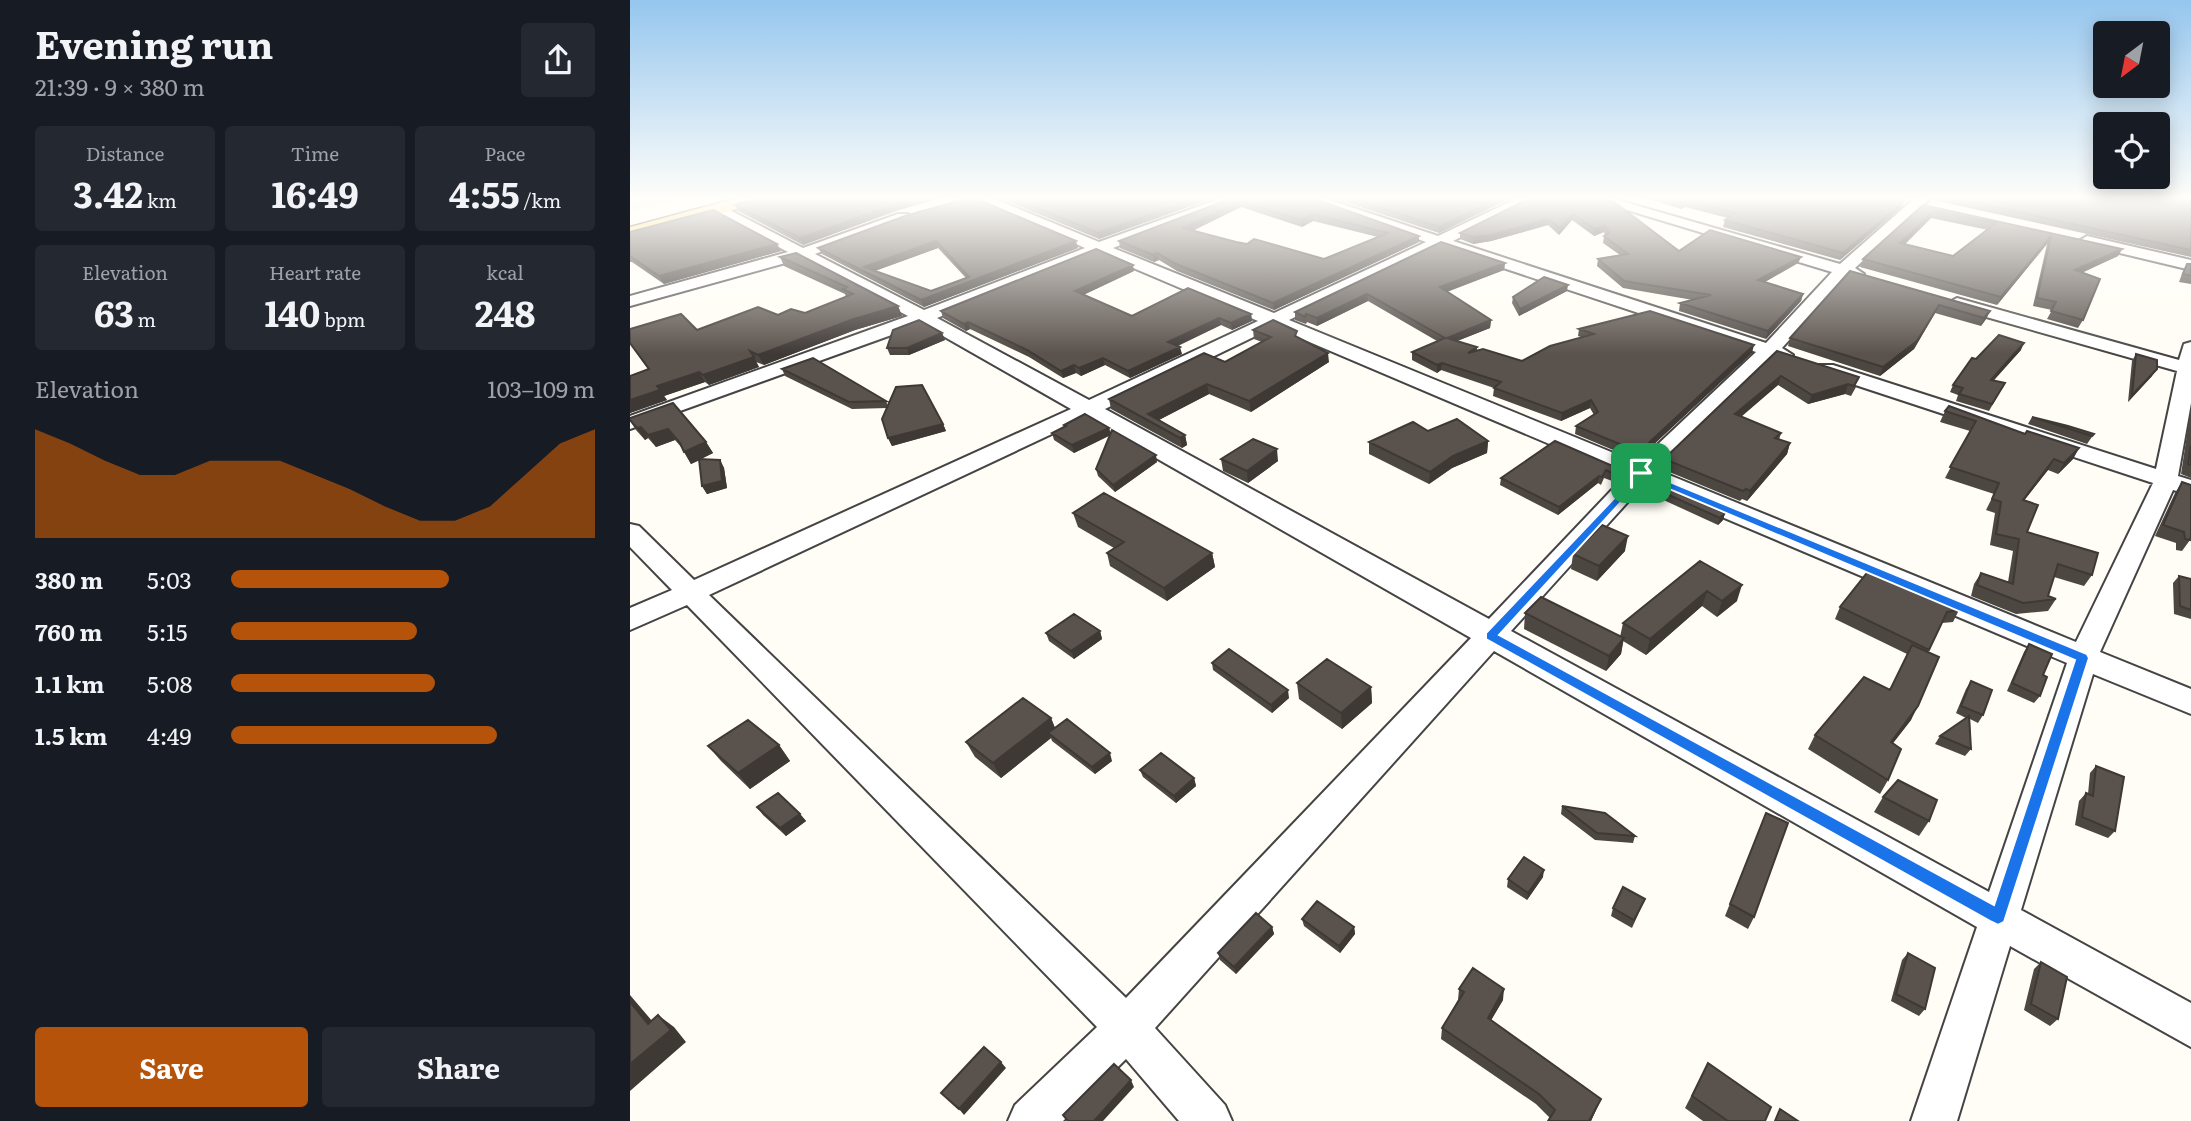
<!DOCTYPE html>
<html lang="en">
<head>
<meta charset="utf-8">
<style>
	:root { --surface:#171b24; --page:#242831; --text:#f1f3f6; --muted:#9ea1a6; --accent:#b45309 }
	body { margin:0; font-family:Literata,serif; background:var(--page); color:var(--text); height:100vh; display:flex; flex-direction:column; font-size:26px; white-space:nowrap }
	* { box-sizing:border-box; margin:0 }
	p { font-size:23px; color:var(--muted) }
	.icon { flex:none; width:38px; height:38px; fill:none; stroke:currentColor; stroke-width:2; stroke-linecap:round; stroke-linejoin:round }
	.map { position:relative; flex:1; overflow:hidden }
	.panel { display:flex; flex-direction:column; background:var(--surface); width:630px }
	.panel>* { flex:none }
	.needle { width:46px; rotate:212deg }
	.tools { position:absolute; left:1463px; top:21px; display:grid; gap:14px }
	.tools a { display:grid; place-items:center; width:77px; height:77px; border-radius:7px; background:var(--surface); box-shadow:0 4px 18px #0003; font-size:35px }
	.pin { position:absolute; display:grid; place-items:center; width:60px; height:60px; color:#fff; margin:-30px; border-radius:14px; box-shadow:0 4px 10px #0006 }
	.round { display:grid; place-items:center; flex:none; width:74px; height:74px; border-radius:7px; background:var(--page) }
	.head { display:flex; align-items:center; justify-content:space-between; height:119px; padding:0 35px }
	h1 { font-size:38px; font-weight:700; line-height:52px }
	.stats { display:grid; grid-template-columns:repeat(3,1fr); gap:10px; height:119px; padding:7px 35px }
	.stats div { display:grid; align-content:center; border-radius:7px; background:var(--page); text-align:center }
	.stats b { font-size:35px; font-weight:700 }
	.stats small { font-size:19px; font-weight:400 }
	.stats p { font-size:19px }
	.chart { height:196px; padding:14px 35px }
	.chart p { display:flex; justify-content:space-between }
	.chart svg { width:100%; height:126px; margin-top:7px; fill:var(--accent); opacity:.7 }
	.cta { display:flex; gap:14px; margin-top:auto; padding:14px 35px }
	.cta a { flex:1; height:80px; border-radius:7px; background:var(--accent); color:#fff; font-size:28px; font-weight:700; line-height:80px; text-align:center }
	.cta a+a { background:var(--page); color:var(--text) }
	ul { padding:0 35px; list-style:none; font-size:23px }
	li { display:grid; grid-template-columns:112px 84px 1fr; align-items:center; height:52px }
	li i { height:18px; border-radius:9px; background:var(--accent) }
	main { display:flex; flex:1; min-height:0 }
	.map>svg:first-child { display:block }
</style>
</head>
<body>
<main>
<section class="panel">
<div class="head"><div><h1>Evening run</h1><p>21:39 · 9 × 380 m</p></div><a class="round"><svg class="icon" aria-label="share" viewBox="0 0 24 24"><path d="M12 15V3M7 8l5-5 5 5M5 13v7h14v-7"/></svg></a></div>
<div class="stats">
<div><p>Distance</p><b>3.42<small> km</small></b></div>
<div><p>Time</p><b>16:49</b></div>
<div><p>Pace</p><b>4:55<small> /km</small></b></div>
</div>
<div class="stats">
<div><p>Elevation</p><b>63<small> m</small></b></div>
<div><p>Heart rate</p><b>140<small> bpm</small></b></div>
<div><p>kcal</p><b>248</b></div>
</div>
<div class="chart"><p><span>Elevation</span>103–109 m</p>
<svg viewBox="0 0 160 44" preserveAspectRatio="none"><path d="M0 44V6L10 11L20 17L30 22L40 22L50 17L60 17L70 17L80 22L90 27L100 33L110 38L120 38L130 33L140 22L150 11L160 6V44z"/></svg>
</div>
<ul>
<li><b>380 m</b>5:03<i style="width:60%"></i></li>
<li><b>760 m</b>5:15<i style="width:51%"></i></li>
<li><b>1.1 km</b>5:08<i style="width:56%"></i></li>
<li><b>1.5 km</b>4:49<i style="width:73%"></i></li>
</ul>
<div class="cta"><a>Save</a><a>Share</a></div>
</section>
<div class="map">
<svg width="1561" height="1121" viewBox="0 0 1561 1121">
	<rect width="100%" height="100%" fill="#fffdf5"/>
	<path fill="#e6f2cf" d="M0,197H62L0,212Z"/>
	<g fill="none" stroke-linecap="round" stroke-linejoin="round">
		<g stroke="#444" stroke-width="4">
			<path id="minor" d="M340,197H360L469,242L595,197H616L483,248L644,313L796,242L669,197H691L808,236L890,197H909L823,241L1136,343L1202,272L954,197H977L1210,264L1286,197H1302L1225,268L1234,274L1232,278L1216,276L1152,348L1163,355L1160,359L1153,361L1143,358L1027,470L1446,642L1523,483L1189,373L1186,369L1189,365H1203L1526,469L1547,371L1321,307L1318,303L1327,298L1549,360L1554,344L1561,342V403L1548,476L1561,480V495L1543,490L1470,652L1561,689V714L1463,674L1391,910L1561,1003V1047L1380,946L1327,1121H1281L1347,927L864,651L525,1028L595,1105L602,1121H549L496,1059L433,1121H378L385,1105L467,1027L57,605L0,630V608L42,590L0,547V524L9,526L64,580L441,409L292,324L0,429V416L278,316L170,259L0,306V296L158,252L82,212L80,209L82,206H92L173,248L268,214H278L280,217L278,220L185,254L294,310L455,248ZM810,247L1126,352L1008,463L659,320ZM468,253L628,321L459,400L307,318ZM644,327L995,476L859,619L475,409ZM456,418L841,638L496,998L79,595ZM1014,484L1437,663L1359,892L881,631Z
				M1457,236L1561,260V270L1452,244L1449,241Z"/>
		</g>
		<g stroke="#222" stroke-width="3">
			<path id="major" d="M111,197H139L137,201L0,238V227Z"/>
		</g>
		<use href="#minor" fill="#fff" fill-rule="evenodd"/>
		<use href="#major" fill="#f9d66b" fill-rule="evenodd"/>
	</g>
	<path fill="#4d4742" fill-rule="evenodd" d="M367,197H586L469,239Z
		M605,197L789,236V242L644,310L547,271L529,260L524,262L490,248L489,241ZM611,207L672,227L683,221L748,237L694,259L606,242L562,231Z
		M700,197H883L809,233Z
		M902,197L1049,251L1171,257L1168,263L1135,282L1173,294L1171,301L1136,339L1049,311L1050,303L1063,300L993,288L967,266L968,259L990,255L973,243L974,236H975L974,232L964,236L942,220L929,235L918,225L861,241L843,244L830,239V233Z
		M1012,197H1264L1274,201L1272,207L1210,260L1093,227L1095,220L1098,218L1055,207L1051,209Z
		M1304,197H1551L1561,200V257L1303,200Z
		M105,205L266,211L173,245L108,211Z
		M1293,205L1492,249L1488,256L1452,272L1453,320L1448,328L1417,319L1422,310L1403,306L1417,244L1367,305L1230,267L1233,259ZM1301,218L1358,230L1323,256L1275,244Z
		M275,216L448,248L294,307L192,254L188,248ZM308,248L336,278L301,291L245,271Z
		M0,232L147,244L151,251L34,284L2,262H0Z
		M811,242L875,263L874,270L817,292L861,320L860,328L827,341L847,347V351L892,361L951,337L948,336L949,329L1122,353L1007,460L945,434L946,426L964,415L960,408L931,421L863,396L864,388L811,370L807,373L782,360V352L807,341L738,301L687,326L677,322L676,324L665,320V312Z
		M150,257L268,306L272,316L225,330L134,365L126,362L129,367L79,385L75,382L34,396L37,400L0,413V376L18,369L0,344V329L67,330L148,315L175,313L216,297L215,294L154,266Z
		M1557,264H1561V284L1549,282L1553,271Z
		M504,271L453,295L502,316L621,314L622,321L602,330L591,325L548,346L552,354L500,378L475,365L451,376L446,373L433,378L399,357L340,329L336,331L313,318L311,311Z
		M1220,271L1360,311L1356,319L1351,326L1305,313L1284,349L1250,376L1158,346L1160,338Z
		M937,291L889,316L882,303L883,297Z
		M623,330L668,337L699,362L621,412L579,394L529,420L555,435L557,445L552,448L481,409L479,399L595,362L632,342L624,339Z
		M312,333L315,340L279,355H260L257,348Z
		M1391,350L1363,380L1371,390L1359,411L1326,401L1328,395L1320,392L1323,385L1346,359Z
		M1147,351L1226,387L1221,396L1215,394L1178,404L1148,385L1111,417L1151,433L1149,440L1160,443L1157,454L1117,501L1112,499L1110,501L1032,469L1034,459Z
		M1506,354L1522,376L1498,402L1502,361Z
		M152,369L256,401L258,406L313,424L316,431L262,446L258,438L257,408L222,409L155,376Z
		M1561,408V478L1551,474Z
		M1315,411L1449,448L1443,459L1428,474L1418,470L1394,500L1397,532L1462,575L1454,586L1424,577L1418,596L1426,599L1418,611L1386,614L1341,596L1344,584L1351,573L1378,582L1383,551L1360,545L1365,513L1356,510L1364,494L1315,478L1340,431L1310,422Z
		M1402,417L1464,434L1457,444L1398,424Z
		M0,418L76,442L83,453L71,459L90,460L94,468L97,488L77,494L72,486L70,460L61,464L52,448L45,440L26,447L18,438L15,440L6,430L0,421Z
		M434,425L479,428L481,434L527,462L485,492L468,476L466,469L480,435L444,453L424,440L422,433L435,427Z
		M798,431L858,441L857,453L822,468L799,484L739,454V442Z
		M925,441L990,477L985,482L974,478L971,485L968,483L928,515L870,485L871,478Z
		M591,459L648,461L618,483L593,471Z
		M1016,480L1095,513L1093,520L1088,525L1027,497L1025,499L1010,493L1011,485Z
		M1552,482L1560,540L1552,551L1546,550V543L1525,536L1545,493Z
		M443,513L582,553L585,567L537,601L480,566L477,553L484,548L448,527Z
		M995,551L967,581L941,569L943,554Z
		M1070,561L1107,601L1087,617L1072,606L1016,655L993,641L991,654L976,671L894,629L895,613L990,637L993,623Z
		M1549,576L1561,579V619L1544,614L1543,583Z
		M1295,596L1329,610L1323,622L1312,623L1298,652L1281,720L1263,743L1258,780L1250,794L1178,749L1185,735L1260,690L1277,654L1205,619L1210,607Z
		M470,631L472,639L444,659L419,641L416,633Z
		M1399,644L1413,675L1410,696L1404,703L1377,691L1394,652Z
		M582,663L659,698L642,713L583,670Z
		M1341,681L1353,715L1348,723L1340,719L1341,749L1335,756L1305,744L1310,736L1336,718L1326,713L1336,689Z
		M667,683L741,687L742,703L712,729L669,699Z
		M421,718L425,728L482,761L465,774L422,741L421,738L371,778L345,757L336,742Z
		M149,745L160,761L120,789L91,761L78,746Z
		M1466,766L1485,831L1478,838L1445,825L1449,801L1456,793L1458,794L1460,773Z
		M510,770L564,778L566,786L546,803L513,777Z
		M1253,797L1299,821L1289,836L1244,812Z
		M932,806L1005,836L1003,843L965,840L931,814Z
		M127,807L170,814L176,821L156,836L133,815Z
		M1136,813L1124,917L1118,929L1095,916Z
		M913,877L897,900L877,887L878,879Z
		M1015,899L1002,928L981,916L983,908Z
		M672,919L724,927L725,934L710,953L674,926Z
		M642,927L644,934L606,974L590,960L588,953Z
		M1278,953L1295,1009L1289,1016L1261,1001L1272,960Z
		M1411,962L1428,1019L1420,1026L1394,1010L1404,969Z
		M829,989L873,1000L861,1020L971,1099L961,1121H918L920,1118L906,1104L811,1039L812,1028L828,1000Z
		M1078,1063L1135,1121H1073L1055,1108Z"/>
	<path fill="#3f3936" d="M291,197H315L266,211L173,245L170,238L264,205Z
		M568,197H586L469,239L468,233Z
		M871,197H883L809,233V227Z
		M1056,200L1055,207L1051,209L1052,202Z
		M610,201L611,207L554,235L553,228Z
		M1274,201L1272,207L1210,260L1213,253Z
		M1304,211L1301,218L1268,251L1270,243Z
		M683,214V221L672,227V220Z
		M943,214L942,220L929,235L930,228Z
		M918,219V225L861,241L843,244V237Z
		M975,226L974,232L964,236V229Z
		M789,236V242L644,310L643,303Z
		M1421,236L1417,244L1367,305L1371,297Z
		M306,241L308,248L239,273L234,267Z
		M446,241L448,248L294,307L291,300Z
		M147,244L151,251L34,284L29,276Z
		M1492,249L1488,256L1441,278L1445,270Z
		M527,253L529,260L524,262L523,255Z
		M1171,257L1168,263L1126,287L1128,280Z
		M875,263L874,270L810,294V287Z
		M503,265L504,271L447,298L445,291Z
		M938,285L937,291L889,316L890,309Z
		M737,294L738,301L687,326V318Z
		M1173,294L1171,301L1136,339L1138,331Z
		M1309,305L1305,313L1284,349L1250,376L1253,367Z
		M268,306L272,316L225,330L134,365L128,355L221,320Z
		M1360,311L1356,319L1351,326L1354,318Z
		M621,314L622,321L602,330L601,323Z
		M589,318L591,325L540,349L538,342Z
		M861,320L860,328L817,345V338Z
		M338,322L340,329L336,331L334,324Z
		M312,333L315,340L279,355L277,348Z
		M1394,343L1391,350L1358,387L1361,380Z
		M1124,345L1122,353L1007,460L1009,452Z
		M550,347L552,354L500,378L498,371Z
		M698,353L699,362L621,412L619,401Z
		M124,357L129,367L79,385L73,375Z
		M473,358L475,365L451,376L449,368Z
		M812,363L811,370L807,373V365Z
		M444,365L446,373L433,378L431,371Z
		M1527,369L1522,376L1498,402L1502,395Z
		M69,372L75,382L34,396L37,400L0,413V400L27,386Z
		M1151,376L1148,385L1102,424L1105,414Z
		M577,384L579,394L523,423L518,414Z
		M1218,384L1215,394L1178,404L1182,395Z
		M961,400L960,408L931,421L932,413Z
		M313,424L316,431L262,446L258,438Z
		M11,427L18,438L15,440L7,428Z
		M479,428L481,435L444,453L442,445Z
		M38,429L45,440L26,447L18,435Z
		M555,435L557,445L552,448L550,438Z
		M858,441L857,453L822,468L799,484L800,472L823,456Z
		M76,442L83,453L61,464L54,452Z
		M1160,443L1157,454L1117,501L1120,491Z
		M1449,448L1443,459L1428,474L1434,463Z
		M647,449L648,461L618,483L617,471Z
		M526,455L527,462L485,492L483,485Z
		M1424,459L1418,470L1386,511L1393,500Z
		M90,460L94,468L97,488L77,494L72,486Z
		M992,470L990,477L985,482L987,475Z
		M969,476L968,483L928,515L929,507Z
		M1095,513L1093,520L1088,525L1090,518Z
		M998,536L995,551L967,581L969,566Z
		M582,553L585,567L537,601L534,588Z
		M1112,585L1107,601L1087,617L1092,601Z
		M1077,591L1072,606L1016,655L1020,639Z
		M470,631L472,639L444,659L441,651Z
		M994,638L991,654L976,671L979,656Z
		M741,687L742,703L712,729L711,713Z
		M658,690L659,698L642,713L641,705Z
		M1288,706L1281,720L1253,756L1261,742Z
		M421,718L427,733H418L421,738L371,778L363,763Z
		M149,745L160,761L120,789L108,773Z
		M480,753L482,761L465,774L462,767Z
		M564,778L566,786L546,803L544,796Z
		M170,814L176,821L156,836L150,828Z
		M914,870L913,877L897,900L898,893Z
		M642,927L644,934L606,974L604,967Z
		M724,927L725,934L710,953L709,946Z
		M874,989L873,1000L856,1029L858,1018Z
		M0,995L34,1035L28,1015L44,1027L56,1042L0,1091V1064L18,1024L0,1002Z
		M371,1062L376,1068L334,1115L329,1109Z
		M501,1080L504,1087L473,1121H464Z
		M971,1099L961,1121H959Z"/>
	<path fill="#5a524d" stroke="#3f3936" stroke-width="2" fill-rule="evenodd" d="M131,197H291L264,205L170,238L105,205Z
		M342,197L446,241L291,300L188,248L275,216ZM306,241L339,277L301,291L234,267Z
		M381,197H568L468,233Z
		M605,197H679L789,236L643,303L546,264L527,253L523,255L489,241ZM610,201L672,220L683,214L758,233L694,259L624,239L617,244L606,242L553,228Z
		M719,197H871L809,227Z
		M902,197H969L984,202L1049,251L1080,230L1171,257L1128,280L1173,294L1138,331L1050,303L1081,295L994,281L968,259L998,254L974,236L979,233L975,226L964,229L943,214L930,228L918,219L861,235L843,237L830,233Z
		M1035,197H1264L1274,201L1213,253L1095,220L1105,213L1056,200L1052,202Z
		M1320,197H1551L1561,200V250Z
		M1293,205L1492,249L1445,270L1470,279L1453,320L1421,311L1426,302L1407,298L1421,236L1371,297L1233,259ZM1304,211L1366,223L1323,256L1270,243Z
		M83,210L147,244L29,276L0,256V232Z
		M811,242L875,263L810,287L861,320L817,338L847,347L838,353L853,349L892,361L920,346L964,334L949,329L1020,311L1124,345L1009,452L946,426L968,412L961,400L932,413L864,388L871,382L812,363L807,365L782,352L815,338L737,294L687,318L676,314L675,317L665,312Z
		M466,249L503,265L445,291L502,316L558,288L621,314L601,323L589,318L538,342L550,347L498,371L473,358L449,368L444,365L431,371L397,350L338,322L334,324L311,311Z
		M166,253L268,306L221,320L128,355L120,351L124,357L73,375L69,372L27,386L30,390L0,400V376L19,369L0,343V329L51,314L67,330L128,307L148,315L161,309L175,313L223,294L213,289L217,287L150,257Z
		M1557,264H1561V276L1553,274Z
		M1220,271L1360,311L1354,318L1309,305L1287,341L1253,367L1160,338Z
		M914,277L938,285L890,309L883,297Z
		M289,320L312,333L277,348H257L263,330Z
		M643,320L667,331L665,336L698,353L619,401L577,384L518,414L555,435L550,438L479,399L574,353L595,362L641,337L623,330Z
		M1369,335L1394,343L1361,380L1375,383L1362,404L1329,394L1333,388L1323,385L1342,358L1346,359Z
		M1147,351L1229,377L1224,386L1218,384L1182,395L1151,376L1105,414L1151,433L1145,438L1160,443L1120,491L1116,489L1113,491L1034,459Z
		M1506,354L1527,360V369L1502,395Z
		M183,358L256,401L219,402L152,369Z
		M292,385L313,424L258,438L252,419L266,387Z
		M43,403L76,442L54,452L50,443L38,429L18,435L11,427L7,428L0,420V418Z
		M1319,406L1395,434L1397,431L1449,448L1434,463L1424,459L1393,500L1408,505L1397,532L1468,553L1462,575L1428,564L1418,596L1426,599L1393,603L1347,585L1351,573L1383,584L1389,539L1366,534L1371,502L1362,499L1369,483L1320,467L1346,421L1315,411Z
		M455,414L479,428L442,445L422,433L436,426L434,425Z
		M1402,417L1438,426L1464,434L1462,436Z
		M827,419L858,441L823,456L800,472L739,442L783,422L798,431Z
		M482,430L526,455L483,485L466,469Z
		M623,439L647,449L617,471L591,459Z
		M925,441L992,470L987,475L976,470L972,477L969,476L929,507L871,478Z
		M1561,445V465L1558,464Z
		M69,459L90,460L92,481L72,486Z
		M1016,480L1095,513L1090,518L1028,490L1027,492L1011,485Z
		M1552,482L1561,485V536L1560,540L1555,539L1554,532L1533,525Z
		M474,493L582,553L534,588L477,553L494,542L443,513Z
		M972,525L998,536L969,566L943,554Z
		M1070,561L1112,585L1092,601L1077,591L1020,639L993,623Z
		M1240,569L1297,593L1295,596L1329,610L1317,612L1299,650L1210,607Z
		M1549,576L1561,579V610L1550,606Z
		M911,597L994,638L979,656L895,613Z
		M444,614L470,631L441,651L416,633Z
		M1399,644L1422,654L1413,675L1417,677L1410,696L1382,683Z
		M1282,645L1309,657L1288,706L1261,742L1271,749L1258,780L1185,735L1234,677L1260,690Z
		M599,649L658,690L641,705L582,663Z
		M697,659L741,687L711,713L667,683Z
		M1341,681L1362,690L1353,715L1331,706Z
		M393,698L421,718L363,763L336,742Z
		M1339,716L1341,749L1310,736Z
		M437,719L480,753L462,767L418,733Z
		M118,720L149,745L108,773L78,746Z
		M531,753L564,778L544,796L510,770Z
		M1466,766L1494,777L1485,831L1452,817L1456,793L1463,796Z
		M1268,780L1307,800L1299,821L1253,797Z
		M148,793L170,814L150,828L127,807Z
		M932,806L975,813L1005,836L967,833Z
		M1136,813L1158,823L1124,917L1100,904Z
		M894,857L914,870L898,893L878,879Z
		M993,887L1015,899L1004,920L983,908Z
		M687,901L724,927L709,946L672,919Z
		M626,913L642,927L604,967L588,953Z
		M1278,953L1305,968L1295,1009L1266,994Z
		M1411,962L1437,977L1428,1019L1401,1004Z
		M843,968L874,989L858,1018L971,1099L959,1121H918L925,1110L909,1094L812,1028L834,992L829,989Z
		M0,1002L18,1024L28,1015L41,1030L0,1064Z
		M354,1047L371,1062L329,1109L311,1093Z
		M1078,1063L1141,1107L1135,1121H1098L1062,1096Z
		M484,1064L501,1080L464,1121H438L433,1115Z
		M1150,1109L1168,1121H1145Z"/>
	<linearGradient id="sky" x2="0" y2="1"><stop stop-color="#95c6ee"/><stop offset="0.56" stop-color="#fffefa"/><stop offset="1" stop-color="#fffefa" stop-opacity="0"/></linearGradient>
	<rect width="1561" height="354" fill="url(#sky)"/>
	<path fill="#1a73e8" stroke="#fff" stroke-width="2" fill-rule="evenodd" d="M1011,470L1457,654L1459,658L1374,922L1368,925L1362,922L856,639V633ZM1013,478L1445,660L1364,905L869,635Z"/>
</svg>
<div class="tools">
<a><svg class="needle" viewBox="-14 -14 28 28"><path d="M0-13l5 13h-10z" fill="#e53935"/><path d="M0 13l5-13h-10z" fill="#9ea1a6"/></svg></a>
<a><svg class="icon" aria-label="locate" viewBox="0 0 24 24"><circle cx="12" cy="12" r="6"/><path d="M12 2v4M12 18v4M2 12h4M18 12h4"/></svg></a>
</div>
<div class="pin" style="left:1011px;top:473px;background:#1e9e55"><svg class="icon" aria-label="arrive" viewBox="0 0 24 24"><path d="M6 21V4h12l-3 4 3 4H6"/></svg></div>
</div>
</main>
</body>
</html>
